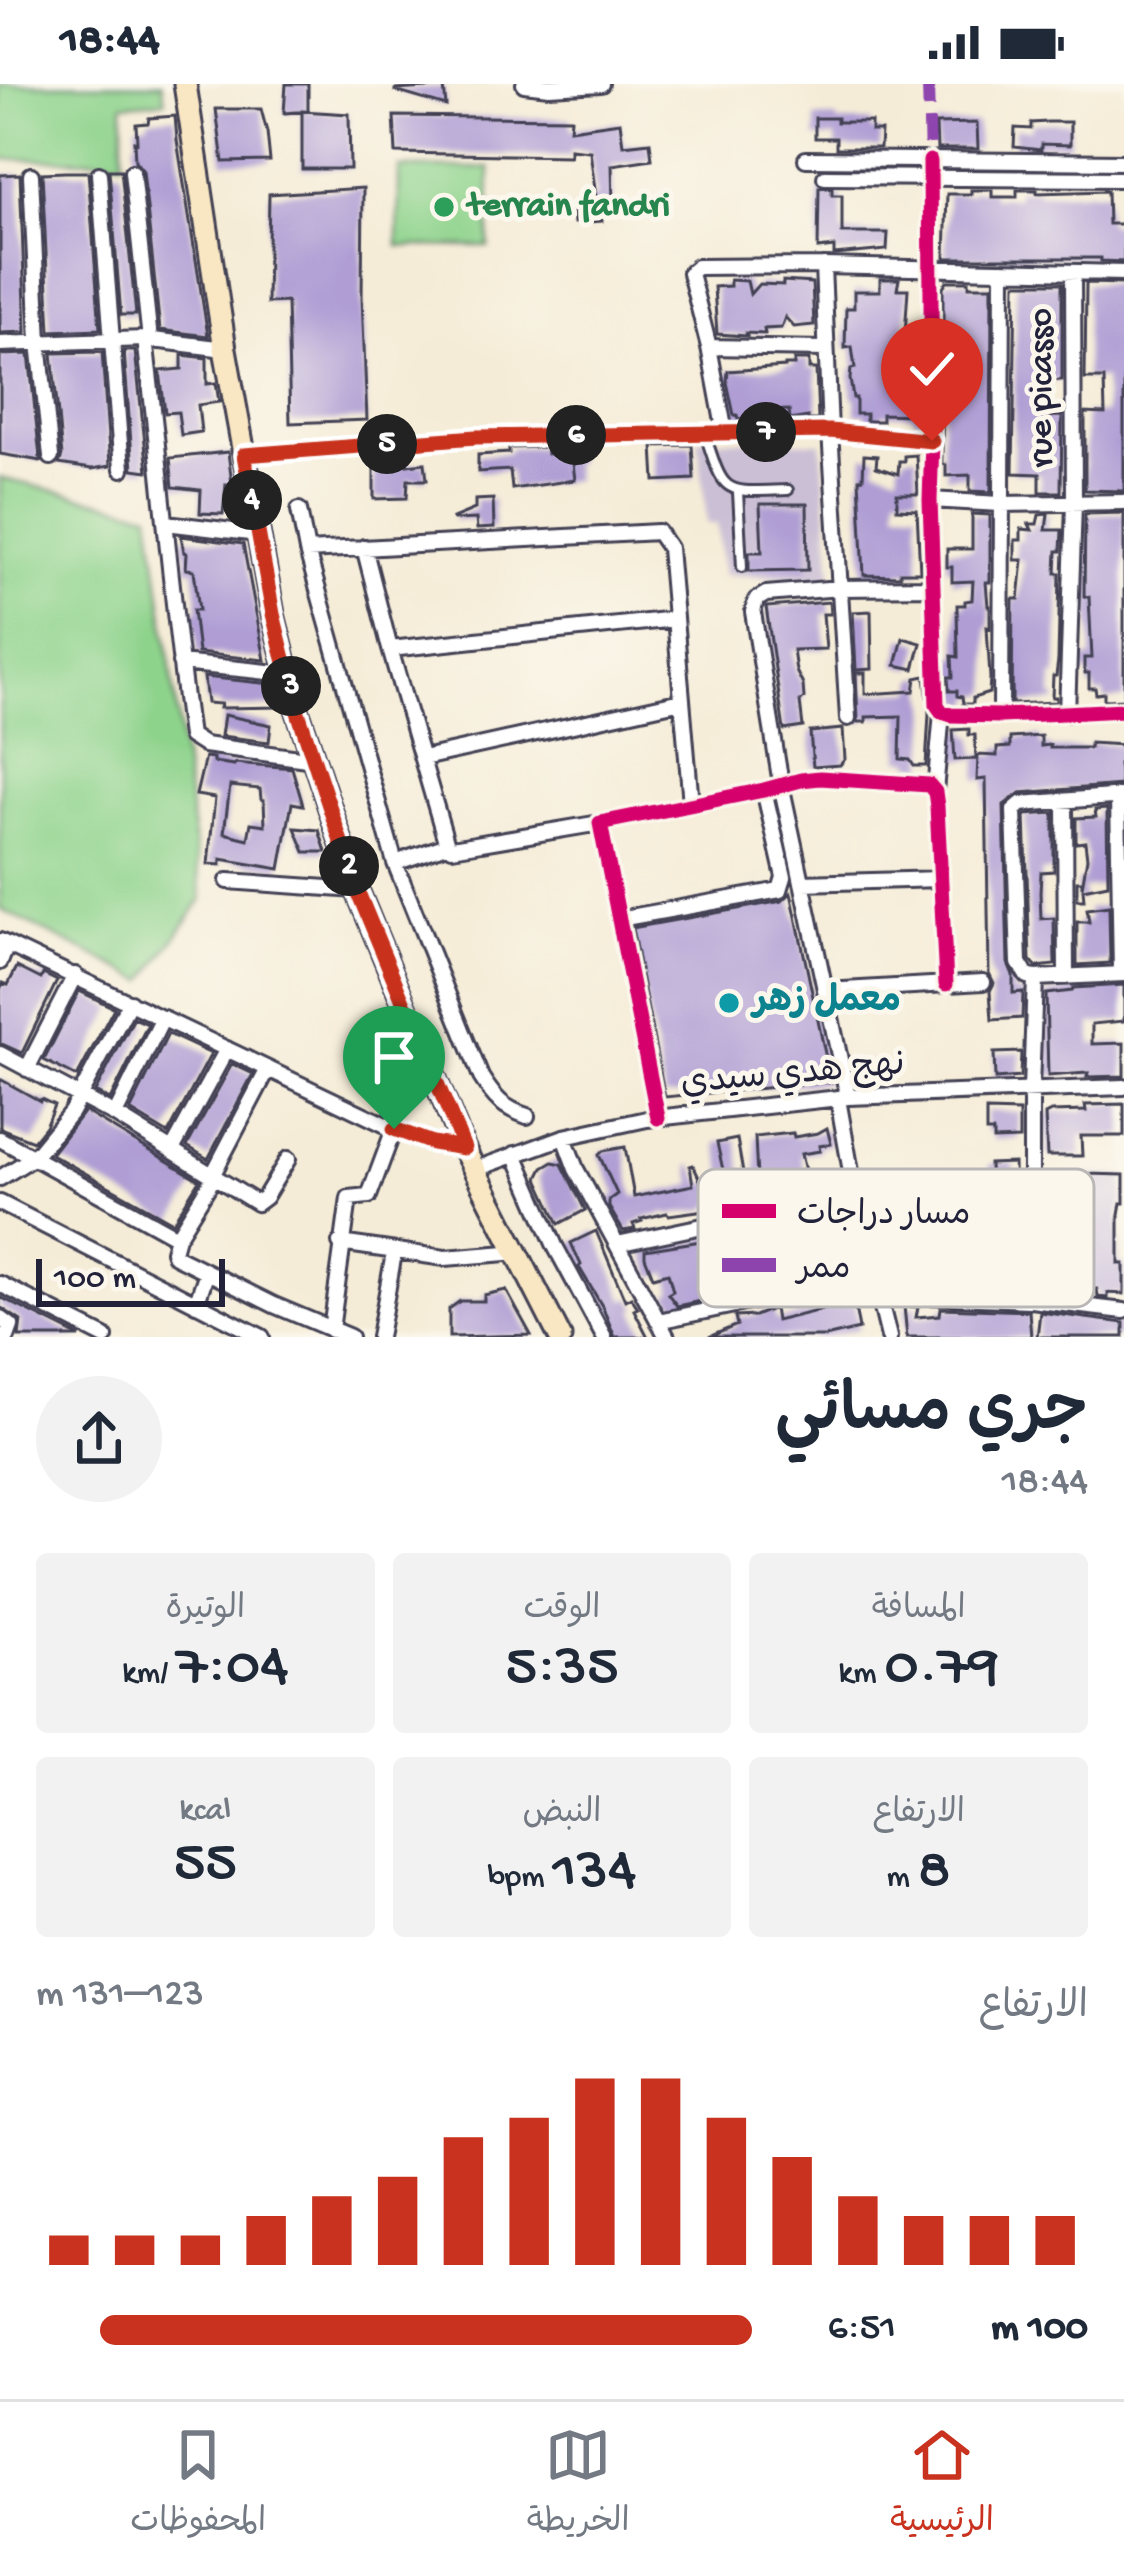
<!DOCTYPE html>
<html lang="ar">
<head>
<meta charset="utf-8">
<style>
	:root { --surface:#fff; --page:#f2f2f3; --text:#1f2937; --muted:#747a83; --line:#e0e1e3; --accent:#c8321e }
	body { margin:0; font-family:"Gochi Hand","Playpen Sans Arabic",sans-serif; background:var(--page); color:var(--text); direction:rtl; height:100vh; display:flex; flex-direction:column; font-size:45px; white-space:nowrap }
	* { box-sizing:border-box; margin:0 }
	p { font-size:39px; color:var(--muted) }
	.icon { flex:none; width:66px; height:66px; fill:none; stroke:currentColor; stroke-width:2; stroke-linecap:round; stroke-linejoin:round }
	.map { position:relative; height:1253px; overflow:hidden; direction:ltr }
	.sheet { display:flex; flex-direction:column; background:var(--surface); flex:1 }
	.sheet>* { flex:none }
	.scale { position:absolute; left:36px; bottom:30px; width:189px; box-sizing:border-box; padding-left:12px; border:6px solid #22223b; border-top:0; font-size:33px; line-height:42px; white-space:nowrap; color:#22223b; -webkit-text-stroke:9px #fbf7ec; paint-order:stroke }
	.pin { position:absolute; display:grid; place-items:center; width:102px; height:102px; color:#fff; margin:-123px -51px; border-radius:50% 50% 50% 0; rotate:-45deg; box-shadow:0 0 12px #0007 }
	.pin .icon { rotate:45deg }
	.km { position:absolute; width:60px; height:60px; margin:-30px; border-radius:50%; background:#222; color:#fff; font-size:33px; line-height:60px; text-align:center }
	.round { display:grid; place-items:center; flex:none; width:126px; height:126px; border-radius:63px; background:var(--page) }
	.overview { display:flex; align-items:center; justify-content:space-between; height:204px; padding:0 36px }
	h1 { font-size:66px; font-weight:600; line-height:90px }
	.stats { display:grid; grid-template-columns:repeat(3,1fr); gap:18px; height:204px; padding:12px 36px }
	.stats div { display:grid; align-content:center; border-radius:12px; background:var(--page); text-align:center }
	.stats b { font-size:60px; font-weight:600 }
	.stats small { font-size:33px; font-weight:400 }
	.stats p { font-size:33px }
	.chart { height:336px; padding:24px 36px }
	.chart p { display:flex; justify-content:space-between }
	.chart svg { width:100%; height:216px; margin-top:12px; stroke:var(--accent); stroke-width:6 }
	ul { padding:0 36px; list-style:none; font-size:39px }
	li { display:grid; grid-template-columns:192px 144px 1fr; align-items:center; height:90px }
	li i { height:30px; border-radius:15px; background:var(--accent) }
	.status { display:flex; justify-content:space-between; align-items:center; height:84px; padding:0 60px; background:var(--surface); direction:ltr }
	.status svg { height:33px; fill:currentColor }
	.dock { display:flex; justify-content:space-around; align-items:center; height:168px; border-top:3px solid var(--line); background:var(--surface); font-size:33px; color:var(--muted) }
	.dock a { display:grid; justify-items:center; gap:6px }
	.dock .active { color:var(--accent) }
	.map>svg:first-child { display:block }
</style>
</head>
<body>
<div class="status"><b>18:44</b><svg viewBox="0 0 49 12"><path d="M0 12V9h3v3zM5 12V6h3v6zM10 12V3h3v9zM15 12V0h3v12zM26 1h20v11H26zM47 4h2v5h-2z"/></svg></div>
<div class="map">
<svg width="1124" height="1253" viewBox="0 0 1124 1253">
	<rect width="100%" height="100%" fill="#fbf7ec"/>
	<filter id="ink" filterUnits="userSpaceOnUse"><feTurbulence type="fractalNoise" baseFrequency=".00833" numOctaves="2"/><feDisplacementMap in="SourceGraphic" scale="24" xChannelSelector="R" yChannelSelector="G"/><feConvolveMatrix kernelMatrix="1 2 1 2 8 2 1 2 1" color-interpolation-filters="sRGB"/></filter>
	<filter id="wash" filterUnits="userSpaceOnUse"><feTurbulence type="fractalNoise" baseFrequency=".004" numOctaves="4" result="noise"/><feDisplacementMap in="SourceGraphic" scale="48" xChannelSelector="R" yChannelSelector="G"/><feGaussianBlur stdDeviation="2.7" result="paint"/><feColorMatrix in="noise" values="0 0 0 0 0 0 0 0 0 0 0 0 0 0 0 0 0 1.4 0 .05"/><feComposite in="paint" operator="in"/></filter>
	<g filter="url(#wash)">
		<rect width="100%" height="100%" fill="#f5ecd7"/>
		<path fill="#cbbfd5" d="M698,355L821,358L832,490L830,495L723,491L717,440H707Z"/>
		<path fill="#8ed38c" stroke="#587a64" stroke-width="3" d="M0,0H162L165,17L123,20V76L0,75Z
			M399,84H490L489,163L398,162Z
			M0,394L150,429L202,815L145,897L0,825Z"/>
		<g id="blocks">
			<path fill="#af9dd4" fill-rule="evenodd" d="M286,0H308V27L284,29Z
				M444,3L446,22L395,7V6Z
				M216,25H261L267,48L270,77L223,78Z
				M302,27L349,30L350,85H302Z
				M175,32L177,56L208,252L160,246L143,87L135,77L134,57L137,58L136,40L148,39L149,34Z
				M394,32L571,34L570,45L620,38L623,61L650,58L652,75L612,81L613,124H600L602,137L574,139L573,124L585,121L584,115L596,113L590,67L570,65V72L396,69Z
				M815,34H837V38H871V47H881L880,64H836V54H815Z
				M1048,38H1070V61L1041,60V66L1014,63L1015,44L1031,45V39Z
				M977,39L978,65H937L936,40Z
				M109,86H121L136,231H121Z
				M65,88H88L100,245L50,247L42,89Z
				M20,90L26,248L0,249V91Z
				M819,103L832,104V111H842V149H888L887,166L834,171V163L818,165Z
				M363,104L362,213L367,336L290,339L287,218L267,219L269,110Z
				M971,106H992V113H1017V106H1037V109L1107,107L1108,140H1124V178L1101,177V174H945L947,110H971Z
				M880,195H899L897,205H908L905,251H909L908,258H920V274H909V311L920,312L921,337L913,334V331L882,330V337H866V330H856V314H853L850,295L851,285L855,284L852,263L845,264L846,224H854V207H880Z
				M730,196L747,197L750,210L759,200L783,201V197L812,199L814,241L794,243L785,233L781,244L764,245L765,250L746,249L747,252L717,250L714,203L730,202Z
				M947,197H969V202H992L991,408L970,407V391L946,392V381L942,380L943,317H947V280H944L943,270V203Z
				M1016,199H1062V296L1040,298L1039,333L1062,332L1061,408H1040V390L1013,389Z
				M1086,199L1124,200V407L1085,406V329L1105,330L1104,295H1085Z
				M124,267H135L148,387L133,385Z
				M102,268L110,382L92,385L59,380L62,372L52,269Z
				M29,270L40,374L41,377L0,370V271Z
				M182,271L207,274V300L216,299L219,318L198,321L201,348L181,351L178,328L165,329L160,287L182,285Z
				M794,276H809V285H816L818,336H808V333L790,336L789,326L764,327V332L755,334L738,335L737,331H734L727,298L728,287L785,283V281H794Z
				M692,361L694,395L655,397L653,362Z
				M546,363L547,370L576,368L577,379H573L575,396L512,405L510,386L478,388V371L509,369V364Z
				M228,368L232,400H226L223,430L200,429L201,406L173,403L170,374Z
				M406,370L407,381L425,379L427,396H408L407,414L374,415V372Z
				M864,371L877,372L876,383L898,390L899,377H904V372L916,371L918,410H897V425L917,426L920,488H900V492L864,491L859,395L863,394Z
				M493,415L494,444L477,445L476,435L454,436L453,434L475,425V416Z
				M760,420H807L808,486L749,487V468H762Z
				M1124,429V615L1104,616V609L1096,610L1095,604H1089V589H1085L1084,584V574H1092L1089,513L1084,512L1085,430Z
				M972,430L990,431V498H986L988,522H990V544L987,543L990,594L989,609L973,614V620H963L962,613L957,612V607H949L948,593H953L952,572L958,573L957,521H965V517L972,516L973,497L952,498V483H947V465H972Z
				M1048,430L1046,446H1062L1061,467H1057L1056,489H1060L1058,576L1056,592H1053L1052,613H1056V618L1012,620L1013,515H1019L1023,476H1015V456H1021V445L1032,446L1029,440H1037L1039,431Z
				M181,452L243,460L265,576L198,569L193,526H199L194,486L186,485L187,469L184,468Z
				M829,518L830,530H823L826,565L793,566L796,587L803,601L804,614L800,618L803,643L784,646L766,523Z
				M871,527L872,585L856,586L853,528Z
				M903,554L921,559L914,585L896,581Z
				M856,589H865V610L914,607L916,594L925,592L929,630L926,682H914L910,676L900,675L901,632L866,633V638H858Z
				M204,593L272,600L278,623L220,624L221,620L207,619Z
				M224,631L271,641L269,658L221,652Z
				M843,645L845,675L840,681L813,683L810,648Z
				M969,645V651H975L976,675L955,676L953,646Z
				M1041,652V662L1050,661V664H1090V659L1124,661V680H1119L1121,701L1020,709L1004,721L1008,879L1013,891V909L1023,908L1022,934L992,936L990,907L994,899L989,889L986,695L977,696L978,671L997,672V664L1010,663V654Z
				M205,673L213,674V678L234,681L235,679L292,684L303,721L292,719L280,785L221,775V781L208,780L215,714L196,711ZM230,702L260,705L261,715L264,716L265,741L251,739L248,755L224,749Z
				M1107,725L1108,800L1083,805L1084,816H1077V797H1082V803L1087,774L1085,758L1076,759V734L1096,733L1095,726Z
				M1054,729V787L1041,788L1040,809L1041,835L1054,834L1055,881L1036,883L1030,876L1025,731Z
				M295,744L319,746L326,768H305Z
				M791,809L831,998L665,1013L632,844L782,817Z
				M1109,822L1110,879L1077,881V838H1089L1087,825Z
				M17,883L41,895L43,890L57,897L22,969L0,959V905L3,899L8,901Z
				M1124,901V937L1092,940V960L1124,959V992L1087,993L1088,989L1048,992L1046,910L1072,907L1073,904Z
				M79,907L114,924L77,993L44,976Z
				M134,934L148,940L110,1016L95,1008Z
				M168,950L211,970L168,1050L130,1027Z
				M1021,968L1020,993L995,995L994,969Z
				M232,980L253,990L208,1075L187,1062Z
				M0,995L40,1017L41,1015L54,1021L45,1042L33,1057L0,1044Z
				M1124,1020V1052H1081L1082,1072H1047L1045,1031L1051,1028L1086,1027L1085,1021Z
				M84,1027L199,1096L173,1138L51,1070Z
				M986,1027L1019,1028V1055L993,1056V1048H986Z
				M827,1044L831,1060L819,1062L820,1067L801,1070L810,1108L758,1116L755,1053L793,1049L794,1053L818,1049Z
				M737,1055L748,1116L736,1119L735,1114L716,1119L705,1126L669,1131L667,1129L641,1135L642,1137L633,1140L635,1145L623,1147L609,1123V1116L617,1110L599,1071L603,1067L625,1063L634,1113L693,1101L690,1082L693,1081L702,1100L725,1095L717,1059Z
				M553,1078L562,1080L585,1126L559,1140L538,1094L543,1084Z
				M1014,1079L1015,1116H990L989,1080Z
				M1087,1090L1124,1091V1119H1121L1119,1130V1180H1124V1210L1108,1209V1214L1098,1213L1097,1205L1049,1207V1190L1057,1174H1052L1056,1134H1059V1116H1044V1092L1087,1093Z
				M817,1137L824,1187L818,1192L677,1222L668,1210L673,1207L668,1189L653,1193L645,1173V1166L701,1157V1154L728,1148L729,1152Z
				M596,1147L625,1216L631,1213L638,1224L634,1226L648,1253H615L602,1222L579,1183L581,1181L571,1159Z
				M506,1206L531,1251L449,1253V1225L460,1217H484V1211Z
				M0,1213L80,1253H19L21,1237L0,1223Z
				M854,1218L859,1245L825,1253H709L737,1241L735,1233L755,1232L774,1224L776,1237Z
				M904,1222L918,1223L916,1233L940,1231L941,1224L1029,1227L1031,1253H907Z
				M1040,1228L1124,1239V1253H1037Z"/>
		</g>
	</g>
	<g filter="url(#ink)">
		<use href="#blocks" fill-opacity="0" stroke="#424052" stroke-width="3"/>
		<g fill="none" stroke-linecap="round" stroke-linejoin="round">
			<g stroke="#424052" stroke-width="14">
				<path id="service" d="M705,350C725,413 723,408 788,406
					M738,408L742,483"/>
			</g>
			<g stroke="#424052" stroke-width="20">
				<path id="minor" d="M524,0L549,3L601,0
					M806,75L1124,78
					M930,77L932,357L930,416L937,621L942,628L951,631L1001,632L1124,626
					M132,88L150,256
					M99,90L122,385
					M31,91L39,258L51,373
					M825,93L1124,95
					M823,182L830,347L848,634
					M145,255C161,387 172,520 190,652L204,661L314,676
					M0,260L145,255L225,265
					M709,263L826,265
					M725,349L709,263L690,189L697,183L823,182L1124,189
					M244,371L476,353L830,347L932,357
					M930,416L1001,420L1124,418
					M299,426L307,467L395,779L481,993C494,1014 503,1024 527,1032
					M166,439L258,450
					M364,463L390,565L447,761L452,764L600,739
					M307,467L658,448L669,464L691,720
					M390,565L675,535
					M180,579L288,590
					M1067,630L1074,419L1073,188
					M1001,632L1003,186
					M423,674L682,617
					M935,708L942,628
					M1118,712L1121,890
					M1065,717L1066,893
					M395,779L447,761
					M228,797L357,806
					M802,799L941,795
					M619,835L780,806L784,793L764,706
					M0,857L394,1045L432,1059L464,1065
					M0,878L7,861
					M1035,894L1027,892L1019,879L1014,726L1021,720L1124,712
					M1035,894L1124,890
					M826,907L983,898
					M0,970L115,1031L257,1119L265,1113L288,1075
					M27,985L75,891
					M848,1013L781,700L753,528L756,516L766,510L840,504L933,503
					M838,1015L858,1127L889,1253
					M115,1031L163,934
					M658,1034L600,739L764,706L801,696L820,694L929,701L935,708L937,722L946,900
					M564,1053L576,1085L667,1253
					M0,1055L177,1153L214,1093
					M172,1066L227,965
					M515,1070L555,1162L604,1253
					M476,1085L564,1053L647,1035L848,1013L1124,1003
					M212,1092L268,985
					M0,1094L34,1073L71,1028L130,918
					M0,1119L262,1253
					M177,1153L173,1167L175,1172L274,1221L350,1253
					M340,1159L445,1174L519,1168
					M617,1160L812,1119L820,1121L827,1128L836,1189L830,1201L658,1237
					M0,1200L105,1253
					M877,1210L1031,1216L1124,1227
					M1031,1216V1005L1035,894
					M196,1220L207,1188
					M0,1234L11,1242L7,1253
					M331,1246L349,1114L369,1112L394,1045
					M379,1253L394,1169"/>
			</g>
			<g stroke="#424052" stroke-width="27">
				<path id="secondary" d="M185,0L225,265L273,530L295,619L357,806L464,1065L560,1253"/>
			</g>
			<use href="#service" stroke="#fff" stroke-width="8"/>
			<use href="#minor" stroke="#fff" stroke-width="14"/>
			<use href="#secondary" stroke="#f9e7c3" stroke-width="21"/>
			<path stroke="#8e44ad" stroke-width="12" stroke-dasharray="24 12" stroke-linecap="butt" d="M928,0L930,77"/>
			<g stroke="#fbf7ec" stroke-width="22">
				<path id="cycleway" d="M930,77L932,357L930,416L937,621L942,628L951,631L1001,632L1124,626
					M244,371L476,353L830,347L932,357
					M658,1034L600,739L764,706L801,696L820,694L929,701L935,708L937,722L946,900"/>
			</g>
			<use href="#cycleway" stroke="#d6006c" stroke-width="15"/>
		</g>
	</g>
	<g fill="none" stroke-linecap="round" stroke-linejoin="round" filter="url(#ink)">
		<g stroke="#fff" stroke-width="24">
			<path id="route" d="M394,1045L432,1059L464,1064L357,806L295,619L273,530L244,371L476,353L830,347L932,357"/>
		</g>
		<use href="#route" stroke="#c8321e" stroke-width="15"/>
	</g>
	<circle fill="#2e9e5b" stroke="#fbf7ec" stroke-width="4.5" cx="444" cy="123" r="12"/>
	<circle fill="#0f9aa8" stroke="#fbf7ec" stroke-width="4.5" cx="729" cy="919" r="12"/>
	<g text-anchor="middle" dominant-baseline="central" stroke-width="10" stroke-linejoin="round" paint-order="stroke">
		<g font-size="36" font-weight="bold" fill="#27864d" stroke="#fbf7ec" text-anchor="start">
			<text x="468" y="123">terrain fandri</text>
		</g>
		<g font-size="36" fill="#22223b" stroke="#fbf7ec">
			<text transform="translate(1043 304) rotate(-90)">rue picasso</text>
			<text transform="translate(793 992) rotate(-5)">نهج هدي سيدي</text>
		</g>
		<g font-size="36" font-weight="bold" fill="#0d838f" stroke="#fbf7ec" text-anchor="start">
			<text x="753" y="919">معمل زهر</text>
		</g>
	</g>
	<rect x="698" y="1085" width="396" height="138" rx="18" fill="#fbf7ec" stroke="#bab7b7" stroke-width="3"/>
	<rect x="722" y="1120" width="54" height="14" fill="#d6006c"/>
	<rect x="722" y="1174" width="54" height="14" fill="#8e44ad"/>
	<g font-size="33" fill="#22223b">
		<text x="797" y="1139">مسار دراجات</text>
		<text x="797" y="1193">ممر</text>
	</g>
</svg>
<div class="scale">100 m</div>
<div class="pin" style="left:394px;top:1045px;background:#1e9e55"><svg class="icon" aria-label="arrive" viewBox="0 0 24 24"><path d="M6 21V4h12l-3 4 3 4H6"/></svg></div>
<div class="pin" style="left:932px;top:357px;background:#d93025"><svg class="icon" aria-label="check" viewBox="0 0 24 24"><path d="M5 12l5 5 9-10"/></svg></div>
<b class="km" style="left:349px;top:782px">2</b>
<b class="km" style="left:291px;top:602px">3</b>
<b class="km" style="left:252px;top:416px">4</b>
<b class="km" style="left:387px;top:360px">5</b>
<b class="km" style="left:576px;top:351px">6</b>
<b class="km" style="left:766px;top:348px">7</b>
</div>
<section class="sheet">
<div class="overview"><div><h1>جري مسائي</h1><p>18:44</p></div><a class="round"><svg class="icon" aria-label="share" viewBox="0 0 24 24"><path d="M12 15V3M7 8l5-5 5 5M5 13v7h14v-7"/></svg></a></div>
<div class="stats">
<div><p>المسافة</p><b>0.79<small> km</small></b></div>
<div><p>الوقت</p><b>5:35</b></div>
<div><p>الوتيرة</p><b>7:04<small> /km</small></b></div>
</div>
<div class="stats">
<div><p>الارتفاع</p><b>8<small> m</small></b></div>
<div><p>النبض</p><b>134<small> bpm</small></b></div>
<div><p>kcal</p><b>55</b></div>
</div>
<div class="chart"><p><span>الارتفاع</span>123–131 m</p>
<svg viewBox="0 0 160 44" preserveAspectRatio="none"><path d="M5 44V38M15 44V38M25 44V38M35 44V34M45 44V30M55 44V26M65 44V18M75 44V14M85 44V6M95 44V6M105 44V14M115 44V22M125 44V30M135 44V34M145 44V34M155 44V34"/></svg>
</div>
<ul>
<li><b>100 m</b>6:51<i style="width:91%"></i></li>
</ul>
</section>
<nav class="dock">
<a class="active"><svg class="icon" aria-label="home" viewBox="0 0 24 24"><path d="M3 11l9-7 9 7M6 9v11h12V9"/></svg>الرئيسية</a>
<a><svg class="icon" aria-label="map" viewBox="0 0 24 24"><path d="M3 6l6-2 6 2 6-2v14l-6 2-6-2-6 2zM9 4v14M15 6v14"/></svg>الخريطة</a>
<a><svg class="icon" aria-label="saved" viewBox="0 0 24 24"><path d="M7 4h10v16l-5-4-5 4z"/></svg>المحفوظات</a>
</nav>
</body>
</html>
